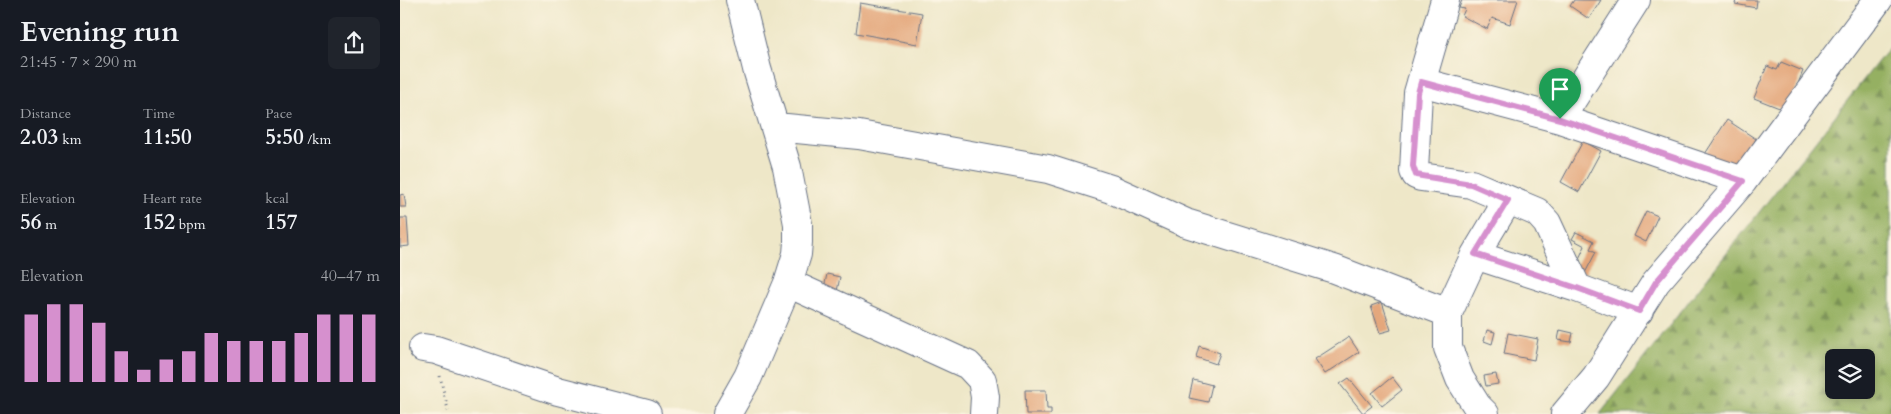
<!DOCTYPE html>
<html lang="en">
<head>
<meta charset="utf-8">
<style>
	:root { --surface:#171b24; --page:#20242c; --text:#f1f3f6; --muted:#9ea1a6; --accent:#d690ce }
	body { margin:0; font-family:Cardo,serif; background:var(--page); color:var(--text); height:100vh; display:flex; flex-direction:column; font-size:19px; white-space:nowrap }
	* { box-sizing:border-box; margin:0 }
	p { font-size:16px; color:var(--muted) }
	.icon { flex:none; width:28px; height:28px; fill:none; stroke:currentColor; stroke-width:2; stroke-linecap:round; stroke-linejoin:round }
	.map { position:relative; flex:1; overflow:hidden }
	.panel { display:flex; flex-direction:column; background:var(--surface); width:400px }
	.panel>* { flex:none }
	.controls { position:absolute; left:1425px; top:349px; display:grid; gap:10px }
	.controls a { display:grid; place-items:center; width:50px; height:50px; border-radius:8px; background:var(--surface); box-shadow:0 2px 8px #0003; font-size:25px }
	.pin { position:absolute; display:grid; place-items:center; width:42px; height:42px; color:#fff; margin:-51px -21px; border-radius:50% 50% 50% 0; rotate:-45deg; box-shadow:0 0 5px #0007 }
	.pin .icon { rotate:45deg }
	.round { display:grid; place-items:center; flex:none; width:52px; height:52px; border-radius:8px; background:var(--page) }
	.head { display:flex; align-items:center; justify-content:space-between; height:85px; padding:0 20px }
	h1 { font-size:28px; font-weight:800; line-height:38px }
	.figures { display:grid; grid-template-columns:repeat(3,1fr); gap:8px; height:85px; padding:5px 20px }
	.figures div { display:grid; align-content:center }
	.figures b { font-size:21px; font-weight:800 }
	.figures small { font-size:14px; font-weight:400 }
	.figures p { font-size:14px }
	.chart { height:140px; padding:10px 20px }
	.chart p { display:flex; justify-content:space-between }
	.chart svg { width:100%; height:90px; margin-top:5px; stroke:var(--accent); stroke-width:6 }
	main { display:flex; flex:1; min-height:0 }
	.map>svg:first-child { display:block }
</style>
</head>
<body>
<main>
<section class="panel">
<div class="head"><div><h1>Evening run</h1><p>21:45 · 7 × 290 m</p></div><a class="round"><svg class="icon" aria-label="share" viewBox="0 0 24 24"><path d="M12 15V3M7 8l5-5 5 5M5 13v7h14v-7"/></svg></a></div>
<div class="figures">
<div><p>Distance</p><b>2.03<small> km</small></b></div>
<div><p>Time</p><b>11:50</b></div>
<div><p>Pace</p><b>5:50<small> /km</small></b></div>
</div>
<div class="figures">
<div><p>Elevation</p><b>56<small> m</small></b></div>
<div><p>Heart rate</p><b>152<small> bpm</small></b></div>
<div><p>kcal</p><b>157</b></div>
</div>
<div class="chart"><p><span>Elevation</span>40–47 m</p>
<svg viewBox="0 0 160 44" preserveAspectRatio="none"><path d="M5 44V11M15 44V6M25 44V6M35 44V15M45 44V29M55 44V38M65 44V33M75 44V29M85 44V20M95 44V24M105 44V24M115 44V24M125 44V20M135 44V11M145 44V11M155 44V11"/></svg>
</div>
</section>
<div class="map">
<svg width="1491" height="414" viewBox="0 0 1491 414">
	<defs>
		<pattern id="forest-firs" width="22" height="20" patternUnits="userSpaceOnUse" patternTransform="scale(1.25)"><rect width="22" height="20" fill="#95b062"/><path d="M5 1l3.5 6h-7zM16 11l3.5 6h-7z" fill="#799054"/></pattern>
	</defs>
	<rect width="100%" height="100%" fill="#fcf5e5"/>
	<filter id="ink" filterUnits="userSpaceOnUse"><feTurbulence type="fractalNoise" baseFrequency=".02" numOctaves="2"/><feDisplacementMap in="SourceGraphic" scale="10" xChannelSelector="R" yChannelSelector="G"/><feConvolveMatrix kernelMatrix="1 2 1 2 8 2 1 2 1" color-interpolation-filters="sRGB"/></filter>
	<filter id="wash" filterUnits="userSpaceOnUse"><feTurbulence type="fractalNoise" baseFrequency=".0096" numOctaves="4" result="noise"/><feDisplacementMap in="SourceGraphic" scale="20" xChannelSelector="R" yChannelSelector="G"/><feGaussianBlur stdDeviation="1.12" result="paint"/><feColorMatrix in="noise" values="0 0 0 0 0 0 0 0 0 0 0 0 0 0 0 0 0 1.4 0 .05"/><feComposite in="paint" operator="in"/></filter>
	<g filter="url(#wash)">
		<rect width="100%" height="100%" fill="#eee7c8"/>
		<path fill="url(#forest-firs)" stroke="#587060" fill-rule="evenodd" d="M1491,45V414H1200ZM1434,358H1466V390H1434Z"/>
		<g id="blocks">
			<path fill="#e4a77c" d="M1062,0H1118L1110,24L1092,18L1087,29L1062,16L1065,9L1059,8Z
				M1174,0H1201L1189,19L1170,6Z
				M1336,0H1357L1356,8L1335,4Z
				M460,3L522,13L517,44L456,33Z
				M1381,62L1403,71L1387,111L1354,98L1367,66L1377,70Z
				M1327,120L1356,139L1353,144L1359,148L1335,173L1305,154Z
				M1183,141L1201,151L1179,192L1161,182Z
				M4,194L6,207H0V195Z
				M1246,211L1258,216L1246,242L1234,236Z
				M0,218H7L9,246L0,247Z
				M1176,232L1194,241L1190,249L1196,252L1185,273L1175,267L1185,246L1172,239Z
				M427,274L440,277L436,296L423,293Z
				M982,302L991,330L980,333L971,306Z
				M1087,330L1095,332L1092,344L1084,341Z
				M1160,330L1173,333L1171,342L1158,340Z
				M1108,333L1138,339L1134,360L1104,354Z
				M949,337L959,352L925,374L915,359Z
				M799,346L820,353L816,364L796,357Z
				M1096,374L1098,384L1086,386L1084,376Z
				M992,377L1002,390L982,406L972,393Z
				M949,378L972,406L963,413L940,384Z
				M793,380L812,385L808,402L789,398Z
				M625,390H646L647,409H651V414H626Z"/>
		</g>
	</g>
	<g filter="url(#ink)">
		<use href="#blocks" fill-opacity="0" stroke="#656f83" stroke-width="1"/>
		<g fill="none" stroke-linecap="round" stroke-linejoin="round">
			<g stroke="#656f83" stroke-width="30">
				<path id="minor" d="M1045,0L1018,93L1014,171L1016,175L1021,177L1071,184L1137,212L1147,223L1177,288
					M1021,82L1160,119L1343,181
					M1160,119L1236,0
					M376,127L459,135L648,169L711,189L786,223L934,269L1048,313
					M1075,255L1177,288L1239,311
					M388,283L568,365L582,380L585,397L584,414
					M23,348L36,350L158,391L247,414
					M327,414L348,377L388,283L397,254L398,242V224L387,167L357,69L340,0
					M1085,414L1077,406L1060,379L1048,348V313L1075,255L1108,200
					M1165,414L1196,377L1256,282L1343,181L1478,0"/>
			</g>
			<path stroke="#656f83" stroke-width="3" stroke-dasharray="1 4" stroke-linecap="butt" d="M40,376L49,414"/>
			<use href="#minor" stroke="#fff" stroke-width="28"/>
		</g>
	</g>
	<g fill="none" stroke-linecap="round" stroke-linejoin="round" filter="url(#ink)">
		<g stroke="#fff" stroke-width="10">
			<path id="route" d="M1021,82L1160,119L1343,181L1256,282L1239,311L1177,288L1075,254L1108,200L1071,184L1016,175L1013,166L1018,93Z"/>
		</g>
		<use href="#route" stroke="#d690ce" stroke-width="6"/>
	</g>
</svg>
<div class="controls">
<a><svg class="icon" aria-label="layers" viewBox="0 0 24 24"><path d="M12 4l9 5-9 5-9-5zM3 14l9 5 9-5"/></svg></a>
</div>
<div class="pin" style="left:1160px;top:119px;background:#1e9e55"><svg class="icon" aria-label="arrive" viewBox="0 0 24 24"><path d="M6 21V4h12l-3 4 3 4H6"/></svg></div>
</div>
</main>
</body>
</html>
